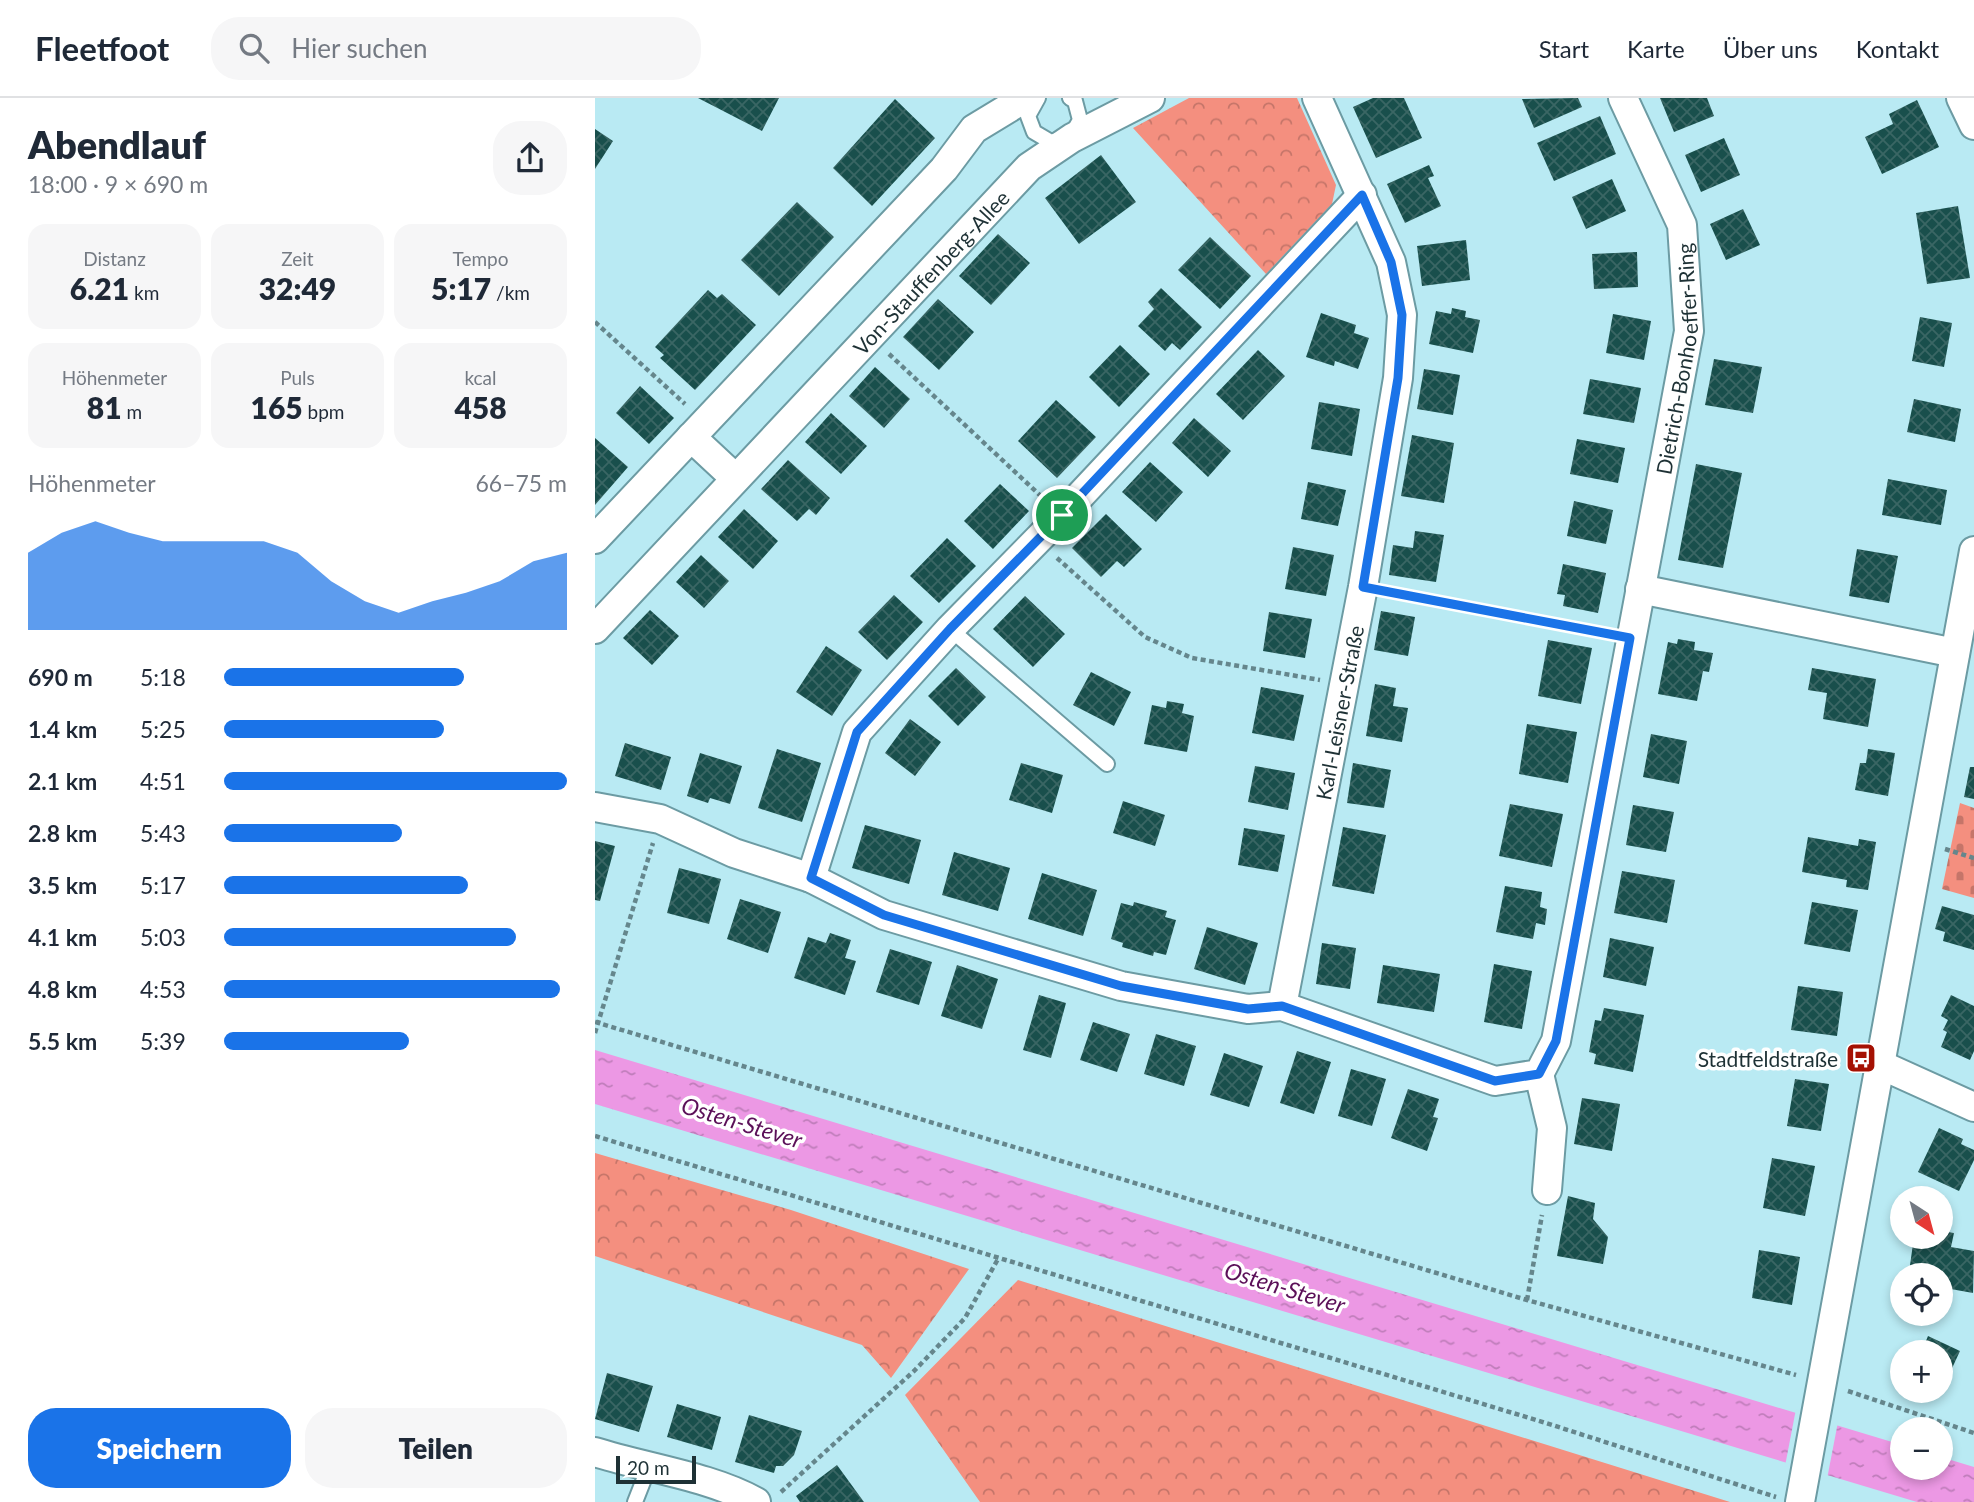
<!DOCTYPE html>
<html lang="de">
<head>
<meta charset="utf-8">
<style>
	:root { --surface:#fff; --page:#f6f6f7; --text:#1f2937; --muted:#747a83; --line:#e0e1e3; --accent:#1a73e8 }
	body { margin:0; font-family:Lato,sans-serif; background:var(--page); color:var(--text); height:100vh; display:flex; flex-direction:column; font-size:26px; white-space:nowrap }
	* { box-sizing:border-box; margin:0 }
	p { font-size:23px; color:var(--muted) }
	.icon { flex:none; width:38px; height:38px; fill:none; stroke:currentColor; stroke-width:2; stroke-linecap:round; stroke-linejoin:round }
	.map { position:relative; flex:1; overflow:hidden }
	.details { display:flex; flex-direction:column; background:var(--surface); width:595px }
	.details>* { flex:none }
	.needle { width:46px; rotate:144deg }
	.buttons { position:absolute; left:1295px; top:1088px; display:grid; gap:14px }
	.buttons a { display:grid; place-items:center; width:63px; height:63px; border-radius:50%; background:var(--surface); box-shadow:0 4px 10px #0003; font-size:35px }
	.scale { position:absolute; left:21px; bottom:18px; width:80px; box-sizing:border-box; padding-left:7px; border:4px solid #1e3135; border-top:0; font-size:19px; line-height:24px; white-space:nowrap; color:#1e3135; -webkit-text-stroke:5px #fff; paint-order:stroke }
	.pin { position:absolute; display:grid; place-items:center; width:60px; height:60px; color:#fff; margin:-30px; border:4px solid #fff; border-radius:50%; box-shadow:0 2px 7px #0007 }
	.round { display:grid; place-items:center; flex:none; width:74px; height:74px; border-radius:28px; background:var(--page) }
	.headline { display:flex; align-items:center; justify-content:space-between; height:119px; padding:0 28px }
	h1 { font-size:38px; font-weight:800; line-height:52px }
	.metrics { display:grid; grid-template-columns:repeat(3,1fr); gap:10px; height:119px; padding:7px 28px }
	.metrics div { display:grid; align-content:center; border-radius:18px; background:var(--page); text-align:center }
	.metrics b { font-size:30px; font-weight:800 }
	.metrics small { font-size:19px; font-weight:400 }
	.metrics p { font-size:19px }
	.chart { height:196px; padding:14px 28px }
	.chart p { display:flex; justify-content:space-between }
	.chart svg { width:100%; height:126px; margin-top:7px; fill:var(--accent); opacity:.7 }
	.action { display:flex; gap:14px; margin-top:auto; padding:14px 28px }
	.action a { flex:1; height:80px; border-radius:28px; background:var(--accent); color:#fff; font-size:28px; font-weight:800; line-height:80px; text-align:center }
	.action a+a { background:var(--page); color:var(--text) }
	ul { padding:0 28px; list-style:none; font-size:23px }
	li { display:grid; grid-template-columns:112px 84px 1fr; align-items:center; height:52px }
	li i { height:18px; border-radius:9px; background:var(--accent) }
	header { display:flex; align-items:center; gap:42px; box-sizing:border-box; height:98px; padding:0 35px; background:var(--surface); border-bottom:2px solid var(--line) }
	header strong { font-size:33px }
	nav { display:flex; gap:38px; margin-inline-start:auto; font-size:24px }
	.search { width:490px; height:63px; background:var(--page); display:flex; align-items:center; gap:18px; box-sizing:border-box; padding:0 24px; border-radius:28px; color:var(--muted); font-size:26px }
	main { display:flex; flex:1; min-height:0 }
	.map>svg:first-child { display:block }
</style>
</head>
<body>
<header>
<strong>Fleetfoot</strong>
<div class="search"><svg class="icon" aria-label="search" viewBox="0 0 24 24"><circle cx="10" cy="10" r="6"/><path d="M15 15l6 6"/></svg>Hier suchen</div>
<nav><a>Start</a><a>Karte</a><a>Über uns</a><a>Kontakt</a></nav>
</header>
<main>
<section class="details">
<div class="headline"><div><h1>Abendlauf</h1><p>18:00 · 9 × 690 m</p></div><a class="round"><svg class="icon" aria-label="share" viewBox="0 0 24 24"><path d="M12 15V3M7 8l5-5 5 5M5 13v7h14v-7"/></svg></a></div>
<div class="metrics">
<div><p>Distanz</p><b>6.21<small> km</small></b></div>
<div><p>Zeit</p><b>32:49</b></div>
<div><p>Tempo</p><b>5:17<small> /km</small></b></div>
</div>
<div class="metrics">
<div><p>Höhenmeter</p><b>81<small> m</small></b></div>
<div><p>Puls</p><b>165<small> bpm</small></b></div>
<div><p>kcal</p><b>458</b></div>
</div>
<div class="chart"><p><span>Höhenmeter</span>66–75 m</p>
<svg viewBox="0 0 160 44" preserveAspectRatio="none"><path d="M0 44V17L10 10L20 6L30 10L40 13L50 13L60 13L70 13L80 17L90 27L100 34L110 38L120 34L130 31L140 27L150 20L160 17V44z"/></svg>
</div>
<ul>
<li><b>690 m</b>5:18<i style="width:70%"></i></li>
<li><b>1.4 km</b>5:25<i style="width:64%"></i></li>
<li><b>2.1 km</b>4:51<i style="width:100%"></i></li>
<li><b>2.8 km</b>5:43<i style="width:52%"></i></li>
<li><b>3.5 km</b>5:17<i style="width:71%"></i></li>
<li><b>4.1 km</b>5:03<i style="width:85%"></i></li>
<li><b>4.8 km</b>4:53<i style="width:98%"></i></li>
<li><b>5.5 km</b>5:39<i style="width:54%"></i></li>
</ul>
<div class="action"><a>Speichern</a><a>Teilen</a></div>
</section>
<div class="map">
<svg width="1379" height="1404" viewBox="0 0 1379 1404">
	<defs>
		<pattern id="cemetery-stones" width="16" height="16" patternUnits="userSpaceOnUse" patternTransform="scale(1.75)"><rect width="16" height="16" fill="#f48f7f"/><path d="M2 7V4a2 2 0 0 1 4 0v3zM10 15v-3a2 2 0 0 1 4 0v3z" fill="#c57569"/></pattern>
		<pattern id="park-crowns" width="20" height="18" patternUnits="userSpaceOnUse" patternTransform="scale(1.75)"><rect width="20" height="18" fill="#f48f7f"/><path d="M2 6a3 3 0 1 1 6 0M12 15a3 3 0 1 1 6 0" fill="none" stroke="#c57569"/></pattern>
		<pattern id="water-ripples" width="26" height="14" patternUnits="userSpaceOnUse" patternTransform="scale(1.75)"><rect width="26" height="14" fill="#ec98e4"/><path d="M2 4q2-2 4 0t4 0M15 11q2-2 4 0t4 0" fill="none" stroke="#bf7dba"/></pattern>
		<pattern id="building-cross-hatch" width="8" height="8" patternUnits="userSpaceOnUse" patternTransform="scale(1.75)"><rect width="8" height="8" fill="#194f4c"/><path d="M0 0l8 8M0 8l8-8" fill="none" stroke="#3a6664"/></pattern>
	</defs>
	<rect width="100%" height="100%" fill="#b9eaf3"/>
	<path fill="url(#cemetery-stones)" d="M1365,705L1379,710V800L1347,791Z"/>
	<path fill="url(#park-crowns)" d="M594,0H702L741,87L737,106L671,176L538,30Z
		M0,1055L196,1112L374,1171L296,1280L267,1247L0,1158Z
		M423,1182L1135,1404H385L310,1297Z"/>
	<path fill="url(#water-ripples)" d="M0,952L1307,1347V1370H1346V1359L1379,1369V1404H1322L0,1006Z"/>
	<path fill="#b9eaf3" d="M1201,1311L1243,1324L1232,1381L1190,1368Z"/>
	<path fill="url(#building-cross-hatch)" d="M103,0H184L167,33Z
		M778,0H809L827,40L781,60L758,9Z
		M983,0L987,9L939,30L927,1Z
		M1065,0H1112L1119,18L1079,34Z
		M300,1L340,40L277,108L238,70Z
		M1322,2L1344,49L1287,76L1270,39L1298,26L1294,16Z
		M1005,18L1021,56L959,83L942,45Z
		M0,31L18,43L0,71Z
		M1129,40L1145,77L1106,94L1090,57Z
		M506,57L541,104L484,146L450,100Z
		M834,67L839,78L833,80L846,108L810,125L792,86Z
		M1017,81L1031,113L991,131L977,99Z
		M202,104L239,139L184,198L146,162Z
		M1363,108L1375,180L1332,186L1321,115Z
		M1148,111L1165,147L1131,162L1115,126Z
		M403,136L435,165L396,207L364,178Z
		M615,139L656,178L625,211L583,172Z
		M871,142L875,182L827,188L822,148Z
		M1042,154L1043,189L999,191L997,156Z
		M566,190L607,229L585,252L577,245L570,253L543,228L559,211L553,204Z
		M113,192L122,200L127,196L161,227L100,292L65,260L69,257L60,249Z
		M343,201L379,234L344,272L308,239Z
		M857,210L871,213L870,219L885,222L878,255L834,246L841,213L856,216Z
		M726,215L761,227L759,235L774,240L763,271L740,263L739,268L711,259Z
		M1018,216L1056,223L1049,262L1011,255Z
		M1325,219L1357,225L1349,269L1317,263Z
		M525,247L555,276L524,309L494,279Z
		M663,252L690,278L648,322L621,296Z
		M1119,261L1167,269L1158,315L1110,307Z
		M280,269L315,301L289,330L254,298Z
		M829,271L865,277L858,317L822,311Z
		M995,281L1046,290L1039,325L988,316Z
		M45,288L79,320L54,346L21,315Z
		M1319,301L1366,311L1360,344L1312,334Z
		M461,302L501,339L462,380L423,343Z
		M724,304L765,311L757,358L716,351Z
		M236,315L272,348L246,376L210,344Z
		M599,320L636,353L613,379L577,345Z
		M817,337L859,345L849,405L806,398Z
		M0,340L33,369L0,407Z
		M982,341L1030,350L1023,385L975,376Z
		M193,362L235,400L221,417L214,411L202,423L166,391Z
		M555,364L588,394L561,424L527,394Z
		M1101,366L1147,375L1128,470L1083,462Z
		M1293,381L1352,392L1346,427L1287,417Z
		M713,384L751,392L743,428L706,421Z
		M405,386L434,413L398,451L369,423Z
		M979,403L1018,412L1011,446L972,438Z
		M149,411L183,443L158,471L123,439Z
		M511,416L547,451L529,469L522,463L506,479L477,450Z
		M820,433L849,437L841,484L794,477L798,447L818,450Z
		M352,440L381,468L344,505L315,478Z
		M698,449L739,457L731,498L690,491Z
		M1262,451L1303,458L1294,505L1254,498Z
		M106,457L134,483L109,510L81,484Z
		M968,466L1011,475L1003,515L968,508L970,497L962,496Z
		M299,497L328,524L292,562L263,534Z
		M430,498L470,536L438,569L398,531Z
		M55,512L84,538L57,567L28,540Z
		M786,513L820,519L813,558L779,552Z
		M674,514L717,521L710,560L668,553Z
		M1083,541L1100,544L1099,552L1118,555L1114,574L1108,573L1102,603L1063,596L1073,544L1082,546Z
		M953,542L997,550L986,606L943,598Z
		M231,548L267,572L237,618L201,594Z
		M361,570L391,599L363,628L333,598Z
		M1217,570L1281,581L1273,629L1228,621L1232,595L1213,592Z
		M496,574L536,594L519,628L478,607Z
		M780,586L801,590L798,608L813,610L807,644L771,638Z
		M666,589L709,597L699,643L657,635Z
		M572,603L589,606L587,615L599,618L592,654L549,646L557,607L571,610Z
		M315,621L346,644L320,678L290,655Z
		M932,626L982,634L973,685L924,676Z
		M1056,636L1092,643L1084,686L1048,679Z
		M30,645L76,659L66,692L20,678Z
		M182,651L226,665L207,724L163,710Z
		M1273,651L1300,655L1293,698L1260,692L1265,665H1271Z
		M105,655L147,668L135,706L115,700L113,705L92,698Z
		M426,665L468,677L457,715L414,702Z
		M758,665L796,672L789,710L752,705Z
		M660,668L700,675L693,712L653,704Z
		M1375,669H1379V701L1369,699Z
		M528,703L570,717L560,748L518,735Z
		M915,706L968,716L957,769L904,758Z
		M1038,707L1079,714L1071,754L1031,747Z
		M270,727L326,742L314,786L257,770Z
		M748,729L791,737L779,796L737,788Z
		M649,730L690,737L683,774L643,767Z
		M1213,739L1263,748L1264,741L1281,744L1273,792L1251,789L1252,782L1207,774Z
		M0,743L20,748L5,803L0,802Z
		M359,754L415,770L403,813L347,797Z
		M84,770L126,781L114,826L72,815Z
		M1027,773L1080,782L1072,825L1019,815Z
		M447,775L502,792L488,838L433,821Z
		M910,788L947,794L945,809L952,811L950,827L941,825L938,841L901,834Z
		M145,801L186,814L173,855L132,841Z
		M539,804L572,813L570,819L581,822L571,857L559,854L558,858L527,849L528,845L516,841L526,805L538,808Z
		M1217,804L1263,812L1255,854L1209,846Z
		M1347,808L1379,817V852L1348,843L1350,834L1340,831Z
		M612,829L663,845L650,887L599,871Z
		M235,835L256,842L250,860L261,863L250,897L199,880L213,839L231,845Z
		M1015,840L1059,849L1051,888L1008,879Z
		M727,845L761,850L755,891L721,886Z
		M295,851L337,864L324,907L281,894Z
		M899,866L937,873L927,931L889,924Z
		M362,867L403,881L387,931L346,918Z
		M788,867L845,876L839,914L782,905Z
		M1203,888L1248,894L1242,938L1196,932Z
		M444,897L471,905L456,960L428,952Z
		M1356,897L1379,908V953L1375,962L1346,949L1352,934L1348,932L1353,922L1346,918Z
		M1009,910L1049,917L1038,974L999,966L1001,956L994,954L1000,922L1006,923Z
		M498,924L535,936L522,974L485,962Z
		M561,936L601,948L589,988L549,976Z
		M702,953L736,964L719,1016L685,1005Z
		M629,955L668,968L654,1009L615,997Z
		M756,971L791,981L777,1028L743,1018Z
		M1200,981L1234,986L1226,1033L1192,1028Z
		M813,991L844,1001L838,1019L843,1020L832,1053L796,1040Z
		M987,1000L1025,1006L1017,1053L979,1046Z
		M1344,1030L1368,1041L1366,1046L1379,1052V1062L1364,1093L1323,1074Z
		M1177,1060L1220,1068L1210,1118L1168,1110Z
		M973,1098L1000,1105L998,1121L1013,1139L1008,1166L962,1158Z
		M1346,1133L1359,1135L1356,1149L1379,1153L1378,1195L1350,1190L1351,1180L1346,1178L1314,1174L1319,1139H1346Z
		M1164,1152L1205,1159L1197,1207L1157,1200Z
		M1333,1238L1365,1253L1346,1294V1255H1326Z
		M12,1275L58,1288L44,1334L0,1321Z
		M82,1306L126,1319L117,1352L72,1339Z
		M154,1317L207,1333L199,1357L188,1368H181L179,1375L140,1364Z
		M242,1367L269,1404H205L201,1398Z"/>
	<g fill="none" stroke-linecap="round" stroke-linejoin="round">
		<g stroke="#6c9ba3" stroke-width="18">
			<path id="lane" d="M443,0L433,18L439,34L456,44L476,38L485,22L480,3L475,0
				M355,531L512,666
				M40,1404L53,1371"/>
		</g>
		<g stroke="#6c9ba3" stroke-width="32">
			<g id="street">
				<path d="M1366,0L1379,27"/>
				<path d="M96,339L140,380"/>
				<path d="M0,441L349,71L379,31L430,0"/>
				<path d="M1045,491L1360,555"/>
				<path id="s1" d="M0,531L434,69L477,40L555,0"/>
				<path id="s2" d="M0,709L65,721L139,755L216,780L289,817L526,888L653,911L687,908L900,983L944,976L961,943L1094,233L1087,127L1028,0"/>
				<path d="M216,780L262,634L355,531L467,417L767,97"/>
				<path id="s3" d="M687,908L768,489L803,280L807,217L796,164L722,0"/>
				<path d="M1286,967L1379,1009"/>
				<path d="M944,976L957,1030L952,1092"/>
				<path d="M0,1354C51,1370 117,1379 161,1404"/>
				<path d="M1205,1404L1379,453"/>
			</g>
		</g>
		<path stroke="#65868c" stroke-width="4.5" stroke-dasharray="5 3.5" stroke-linecap="butt" d="M0,224L90,306
			M294,256L449,401
			M462,460L550,539L597,560L725,582
			M792,494L1011,536
			M1350,751L1379,760
			M0,924L932,1202L1201,1277
			M0,935L58,745
			M0,1038L951,1325L1181,1399
			M932,1202L947,1117
			M1253,1293L1379,1335
			M186,1394L319,1273L370,1220L403,1161"/>
		<use href="#lane" stroke="#fff" stroke-width="14"/>
		<use href="#street" stroke="#fff" stroke-width="28"/>
	</g>
	<g fill="none" stroke-linecap="round" stroke-linejoin="round">
		<g stroke="#fff" stroke-width="14">
			<path id="route" d="M767,97L796,164L807,217L803,280L768,489L1035,540L961,943L944,976L900,983L687,908L653,911L526,888L289,817L216,780L262,634L355,531L467,417Z"/>
		</g>
		<use href="#route" stroke="#1a73e8" stroke-width="9"/>
	</g>
	<defs>
		<g id="bus-square" transform="scale(1.575)"><rect x="-9" y="-9" width="18" height="18" rx="4" fill="#a51103" stroke="#fff"/><path d="M-5-6H5V4H4V6H2V4H-2V6H-4V4H-5ZM-3.5-4V0h7V-4ZM-3.5 1.2v1.5H-2V1.2ZM2 1.2v1.5H3.5V1.2Z" fill="#fff"/></g>
	</defs>
	<g fill-rule="evenodd">
		<use href="#bus-square" x="1266" y="960"/>
	</g>
	<g text-anchor="middle" dominant-baseline="central" stroke-width="7" stroke-linejoin="round" paint-order="stroke">
		<g font-size="21" fill="#1e3135" stroke="#fff">
			<text stroke="none"><textPath href="#s1" startOffset="490">Von-Stauffenberg-Allee</textPath></text>
			<text stroke="none"><textPath href="#s2" startOffset="1722">Dietrich-Bonhoeffer-Ring</textPath></text>
			<text stroke="none"><textPath href="#s3" startOffset="299">Karl-Leisner-Straße</textPath></text>
		</g>
		<g font-size="21" fill="#1e3135" stroke="#fff" text-anchor="end">
			<text x="1243" y="960">Stadtfeldstraße</text>
		</g>
		<g font-size="23" font-style="italic" fill="#5b1058" stroke="#fff">
			<text transform="translate(147 1024) rotate(17)">Osten-Stever</text>
			<text transform="translate(690 1189) rotate(17)">Osten-Stever</text>
		</g>
	</g>
</svg>
<div class="buttons">
<a><svg class="needle" viewBox="-14 -14 28 28"><path d="M0-13l5 13h-10z" fill="#e53935"/><path d="M0 13l5-13h-10z" fill="#747a83"/></svg></a>
<a><svg class="icon" aria-label="locate" viewBox="0 0 24 24"><circle cx="12" cy="12" r="6"/><path d="M12 2v4M12 18v4M2 12h4M18 12h4"/></svg></a>
<a>+</a>
<a>−</a>
</div>
<div class="scale">20 m</div>
<div class="pin" style="left:467px;top:417px;background:#1e9e55"><svg class="icon" aria-label="arrive" viewBox="0 0 24 24"><path d="M6 21V4h12l-3 4 3 4H6"/></svg></div>
</div>
</main>
</body>
</html>
